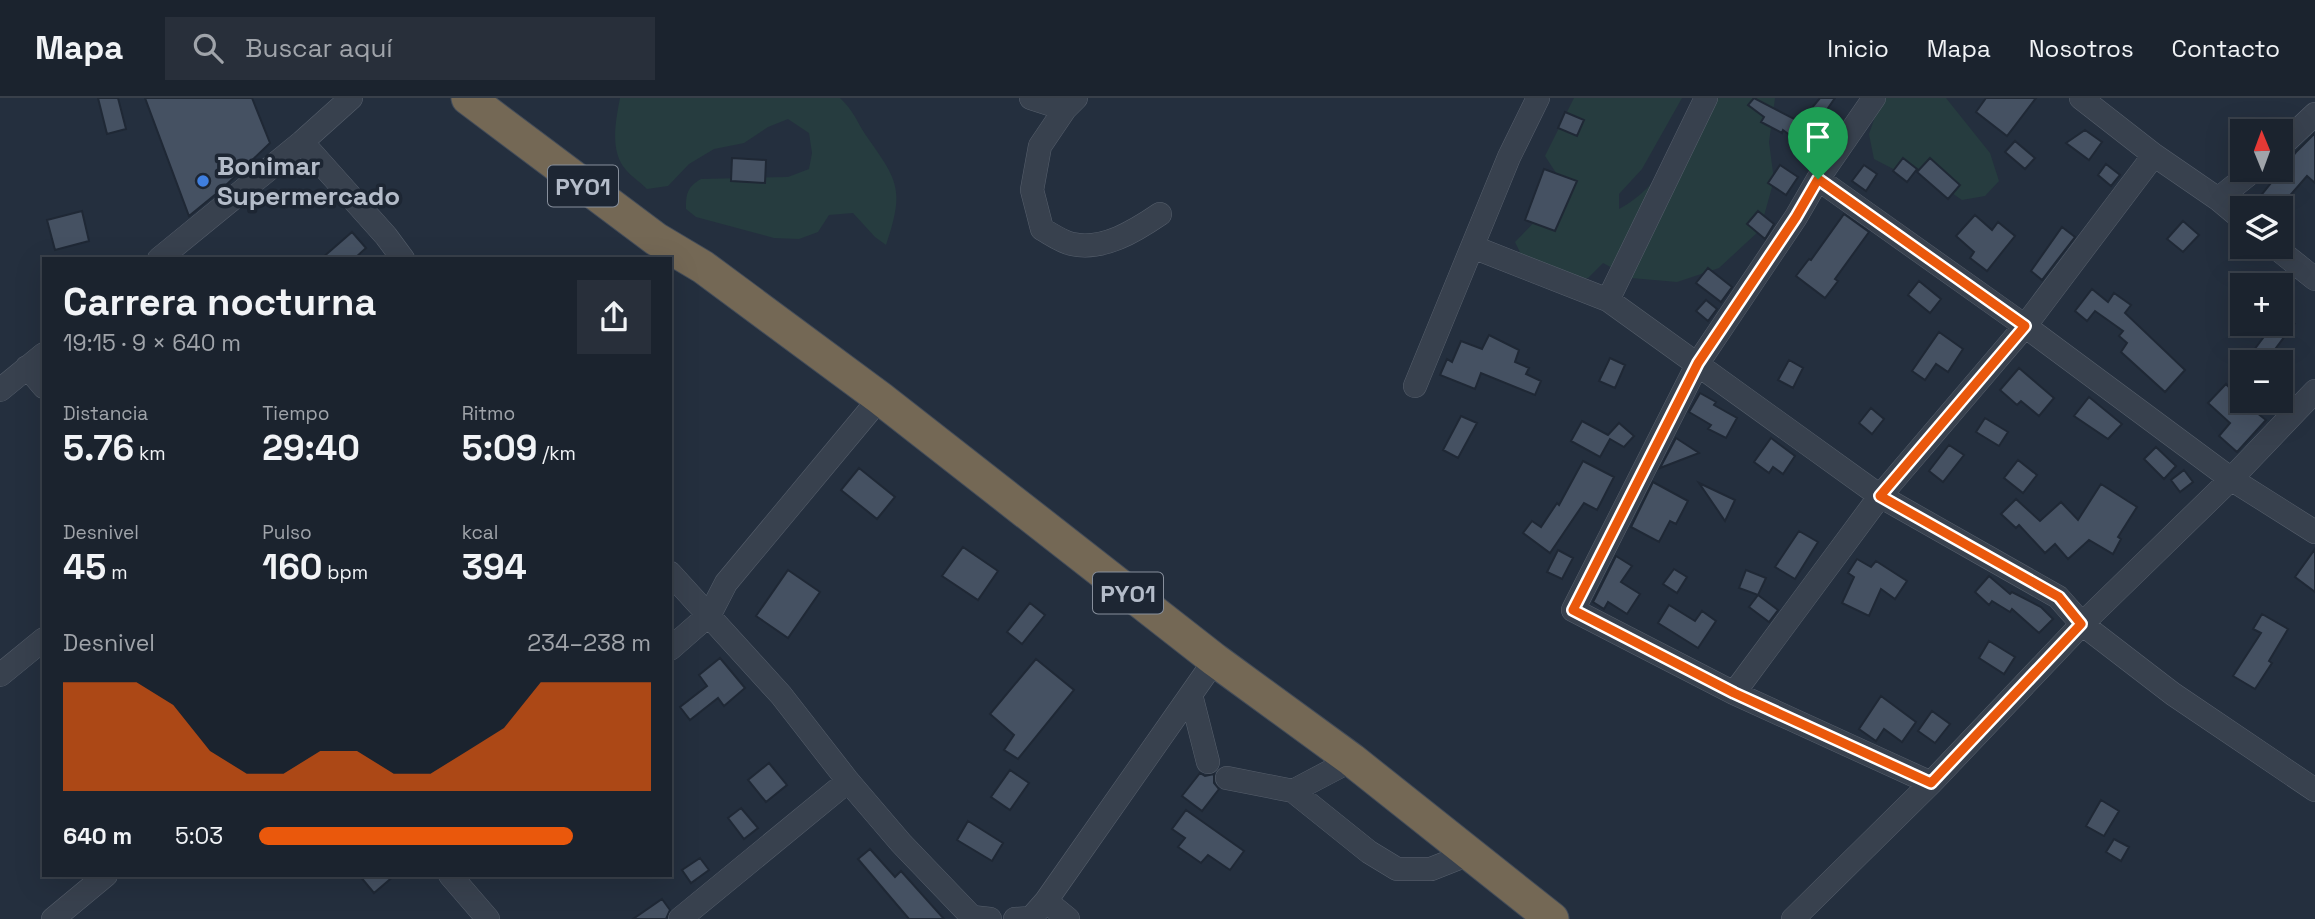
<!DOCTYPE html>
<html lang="es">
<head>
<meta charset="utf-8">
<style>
	:root { --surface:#1b232e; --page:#282f3a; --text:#f1f3f6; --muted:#a0a4aa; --line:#39404a; --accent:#ea580c }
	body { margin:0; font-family:"Space Grotesk",sans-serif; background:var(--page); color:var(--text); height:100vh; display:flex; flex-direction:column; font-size:26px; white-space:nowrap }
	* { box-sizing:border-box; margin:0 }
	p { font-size:23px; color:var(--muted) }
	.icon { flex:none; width:38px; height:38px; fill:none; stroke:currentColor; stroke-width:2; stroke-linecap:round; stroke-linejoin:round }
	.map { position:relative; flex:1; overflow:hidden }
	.panel { position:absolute; left:42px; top:159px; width:630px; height:620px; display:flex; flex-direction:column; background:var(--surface); border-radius:0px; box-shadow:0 7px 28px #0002,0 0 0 2px var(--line) }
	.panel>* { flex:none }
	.needle { width:46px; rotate:359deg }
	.buttons { position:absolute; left:2230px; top:21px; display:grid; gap:14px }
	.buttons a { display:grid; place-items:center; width:63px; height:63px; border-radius:0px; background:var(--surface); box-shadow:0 7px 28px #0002,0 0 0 2px var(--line); font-size:35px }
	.pin { position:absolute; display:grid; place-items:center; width:60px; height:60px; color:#fff; margin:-72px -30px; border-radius:50% 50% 50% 0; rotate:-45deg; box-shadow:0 0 7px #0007 }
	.pin .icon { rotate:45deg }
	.round { display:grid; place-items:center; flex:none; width:74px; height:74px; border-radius:0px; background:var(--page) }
	.headline { display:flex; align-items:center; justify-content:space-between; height:119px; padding:0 21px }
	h1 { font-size:38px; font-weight:700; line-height:52px }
	.stats { display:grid; grid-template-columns:repeat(3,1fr); gap:10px; height:119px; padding:7px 21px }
	.stats div { display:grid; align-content:center }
	.stats b { font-size:35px; font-weight:700 }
	.stats small { font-size:19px; font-weight:400 }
	.stats p { font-size:19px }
	.chart { height:196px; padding:14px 21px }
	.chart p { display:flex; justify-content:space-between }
	.chart svg { width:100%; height:126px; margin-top:7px; fill:var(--accent); opacity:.7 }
	ul { padding:0 21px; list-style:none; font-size:23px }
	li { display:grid; grid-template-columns:112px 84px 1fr; align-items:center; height:52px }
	li i { height:18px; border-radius:9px; background:var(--accent) }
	header { display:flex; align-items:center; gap:42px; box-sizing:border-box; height:98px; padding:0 35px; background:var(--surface); border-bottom:2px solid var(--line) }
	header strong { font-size:33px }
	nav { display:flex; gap:38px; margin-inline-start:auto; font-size:24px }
	.search { width:490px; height:63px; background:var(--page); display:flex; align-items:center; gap:18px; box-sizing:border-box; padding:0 24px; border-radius:0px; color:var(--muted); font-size:26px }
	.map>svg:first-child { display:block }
</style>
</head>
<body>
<header>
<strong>Mapa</strong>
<div class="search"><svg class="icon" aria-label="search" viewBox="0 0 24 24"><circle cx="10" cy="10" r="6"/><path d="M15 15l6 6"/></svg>Buscar aquí</div>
<nav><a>Inicio</a><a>Mapa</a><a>Nosotros</a><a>Contacto</a></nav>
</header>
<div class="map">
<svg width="2315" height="821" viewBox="0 0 2315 821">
	<rect width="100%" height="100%" fill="#242f3e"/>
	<path fill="#263c3f" d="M620,0H840C853,12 856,22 865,36C898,83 905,90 886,147L875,139L853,115L829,117L818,134L799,141L774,140L696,119L686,111C686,96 687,89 701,81L788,79L809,71L812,55L809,35L788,21L768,29L744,45L714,51L689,66L668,88L647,91C640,84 632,79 626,72C609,53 616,22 620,0Z
		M1574,0H1682L1642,71L1619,96V111C1663,88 1681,42 1702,0H1775L1769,44L1774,82L1760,132L1719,170L1677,184L1631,180L1603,165L1588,180L1566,182L1532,179L1515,144L1560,98L1558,78L1545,58Z
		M1873,0H1946L1990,55L1999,83L1985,98L1962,102L1918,72L1899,74L1874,61L1869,36L1877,13Z"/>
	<path fill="#455162" stroke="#1f2835" stroke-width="2" d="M98,0H118L126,31L107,36Z
		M145,0H252L270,45L222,91L189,118Z
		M1754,0L1800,24L1820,0H1835L1826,13L1837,22L1827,34L1817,25L1802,46L1783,32L1782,35L1761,24L1764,19L1748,7Z
		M1986,0H2036L2007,38L1976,14Z
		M1565,14L1584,22L1577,38L1558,30Z
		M2085,32L2102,44L2089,62L2066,45Z
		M2315,35V85L2307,78L2279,110H2270L2258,101L2296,54Z
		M2015,43L2035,60L2025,71L2005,54Z
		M732,60L766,62L765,85L731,83Z
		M1903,60L1917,71L1907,84L1893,73Z
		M1930,60L1960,87L1948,101L1917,74Z
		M2106,66L2120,77L2111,88L2098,77Z
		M1780,67L1798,79L1786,97L1768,85Z
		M1864,67L1877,76L1866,93L1852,83Z
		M1544,71L1577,83L1555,133L1525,122Z
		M82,113L89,143L55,152L47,122Z
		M1758,113L1774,126L1765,141L1747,126Z
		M1844,116L1869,134L1835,181L1838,183L1825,200L1796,178L1809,161L1811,162Z
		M1975,117L1992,132L1998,124L2015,138L1987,173L1970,160L1974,154L1956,138Z
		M2183,123L2199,137L2183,154L2167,141Z
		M2062,129L2075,139L2042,182L2031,173Z
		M352,134L366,150L354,161H321Z
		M1708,170L1732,189L1721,204L1696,185Z
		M1919,183L1941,201L1930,215L1908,197Z
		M2092,191L2108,204L2114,195L2131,207L2125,215L2185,272L2165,294L2121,254L2127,245L2119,238L2123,233L2095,213L2087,223L2075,213Z
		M1706,202L1717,211L1708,223L1696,213Z
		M2253,226H2294L2273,254L2287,264H2245L2266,236Z
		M1939,234L1963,251L1948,274L1936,266L1925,282L1912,273Z
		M1489,237L1519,252L1515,264L1529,270L1526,276L1541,283L1535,297L1481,275L1475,291L1440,277L1447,261L1452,264L1461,243L1482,251Z
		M1610,260L1625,267L1615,290L1599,283Z
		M1789,262L1803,270L1793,290L1778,282Z
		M2019,270L2054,300L2039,318L2021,303L2017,307L2000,292Z
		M2226,286L2242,303L2266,322L2237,354L2219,338L2230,325L2208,305Z
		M1700,295L1716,304L1714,307L1737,320L1726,340L1708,331L1711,327L1689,314Z
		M2089,299L2122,326L2108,341L2074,318Z
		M1871,310L1884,321L1872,336L1859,325Z
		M1461,318L1477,325L1458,360L1443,352Z
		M1985,320L2008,334L1999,348L1976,334Z
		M1582,323L1608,337L1619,325L1634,338L1624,349L1610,341L1600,359L1571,343Z
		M1676,340L1699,355L1660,370Z
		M1771,340L1795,358L1783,376L1773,369L1769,375L1754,364Z
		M1949,347L1964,357L1943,384L1929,373Z
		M2156,349L2176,368L2164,381L2144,361Z
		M2018,362L2037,377L2023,395L2004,380Z
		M1583,363L1614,379L1597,412L1584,405L1550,455L1523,435L1532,423L1541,429L1557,405L1559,407Z
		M859,370L895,399L877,421L841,392Z
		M2184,372L2193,384L2180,394L2171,382Z
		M1653,384L1688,403L1676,426L1670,423L1659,444L1631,429Z
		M1699,385L1735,402L1725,423Z
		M2101,386L2137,409L2118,439L2121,441L2113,456L2089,442L2068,461L2055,446L2045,455L2019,427L2016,430L2001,416L2016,401L2040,423L2061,404L2078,422Z
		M1799,433L1818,444L1795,481L1775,469Z
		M963,449L998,473L978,502L942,478Z
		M2315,451V494L2295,479Z
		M1558,452L1573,460L1562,481L1547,474Z
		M1616,458L1632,468L1621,484L1640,496L1627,516L1608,504L1604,511L1593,504Z
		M1857,461L1871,469L1876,463L1907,483L1895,501L1881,491L1869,518L1842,505L1854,479L1848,475Z
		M1674,471L1687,479L1677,495L1663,486Z
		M788,472L820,494L788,540L756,518Z
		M1746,472L1766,480L1758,497L1739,490Z
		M1989,478L2010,496L2012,494L2041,509L2053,521L2039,535L2012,511L2010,514L1992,503L1989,507L1975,494Z
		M1758,497L1778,512L1769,524L1749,509Z
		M1030,505L1045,517L1022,546L1007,534Z
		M1669,507L1695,523L1702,513L1716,523L1698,550L1658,525Z
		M2262,516L2288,531L2269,563L2272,565L2255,591L2233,578L2261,535L2253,531Z
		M1989,543L2015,559L2004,576L1979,560Z
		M720,560L745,590L724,608L718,600L690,622L680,609L707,588L699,577Z
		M1036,561L1074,592L1018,661L1004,652L1014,637L990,616Z
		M1881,598L1916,624L1902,644L1884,631L1876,643L1859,631Z
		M1932,613L1950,626L1935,645L1918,633Z
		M769,665L787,687L766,704L748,682Z
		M1010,672L1029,685L1010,712L991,699Z
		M1200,675L1205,678L1214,676V685L1219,691L1202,713L1182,698Z
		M2101,702L2119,713L2104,738L2086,728Z
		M741,710L758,730L744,741L728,720Z
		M1186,712L1244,753L1230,772L1208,757L1201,765L1178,749L1185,740L1172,731Z
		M968,723L1003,745L992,763L957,742Z
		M2114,741L2129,749L2121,763L2106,754Z
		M870,751L895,779L901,773L944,821H909L858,761Z
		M700,760L709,772L691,785L682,772Z
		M359,777H395L374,795Z
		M662,801L670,812L666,821H633Z"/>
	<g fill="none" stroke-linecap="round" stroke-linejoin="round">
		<g stroke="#565f6c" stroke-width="24">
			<path id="minor" d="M1031,0L1065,11
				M1076,0L1065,11L1040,48L1032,92L1042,131C1051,136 1062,144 1072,146C1103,153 1135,133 1160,116
				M1874,0L1818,81L1796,119L1698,265L1573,512L1734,595L1931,685
				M2081,0L2154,57L2218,101L2242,121
				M302,44L386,138L403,161
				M2280,49L2315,16
				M1818,81L2025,228L2231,381L2315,434
				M2218,101L2254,72
				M1473,149L1608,202L1880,398L2058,499L2082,526L2173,596L2315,692
				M2275,149L2315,181
				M159,161L302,44L351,0
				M1608,202L1706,0
				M27,269L44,289
				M1415,288L1509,59L1538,0
				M0,292L44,256
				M670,475L781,597L848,683L901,745L972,819L990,821
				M670,551L710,516L726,485L880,300
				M0,577L44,541
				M1734,595L1880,398L2025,228L2154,57
				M1191,597L1208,664
				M1227,680L1293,693L1369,754L1397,771H1431L1469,756
				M1293,693L1352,662
				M450,777L488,821
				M1046,803L1068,821
				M53,821L106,777
				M680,821L848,683
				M1015,821L1031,820L1046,803L1215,562
				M1793,821L1931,685L2082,526L2231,381L2315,293"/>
		</g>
		<g stroke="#434c59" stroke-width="35">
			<path id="highway" d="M468,0L656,141L703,169L880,300L1215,562L1352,662L1552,821"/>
		</g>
		<use href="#minor" stroke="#38414e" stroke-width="23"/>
		<use href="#highway" stroke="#746855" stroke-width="33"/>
	</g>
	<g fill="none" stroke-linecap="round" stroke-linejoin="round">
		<g stroke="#fff" stroke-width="14">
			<path id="route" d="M1818,81L2025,228L1880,398L2059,499L2081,526L1931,685L1734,595L1573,512L1698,265L1796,119Z"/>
		</g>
		<use href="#route" stroke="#ea580c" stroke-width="9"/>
	</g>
	<circle fill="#3f7fe0" stroke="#1d2633" stroke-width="2.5" cx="203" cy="83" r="7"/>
	<g text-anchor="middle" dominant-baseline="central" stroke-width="7" stroke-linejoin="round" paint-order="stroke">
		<g fill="#1d2633" stroke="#878f9c" stroke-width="2">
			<rect x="548" y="67.5" width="70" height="41" rx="5"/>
			<rect x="1093" y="474.5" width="70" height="41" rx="5"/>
		</g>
		<g font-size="24" font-weight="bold" fill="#b4bcc9">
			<text x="583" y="88">PY01</text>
			<text x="1128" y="495">PY01</text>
		</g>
		<g font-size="26" font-weight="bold" fill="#b4bcc9" stroke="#1d2633" text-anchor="start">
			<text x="217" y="68">Bonimar<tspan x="217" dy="30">Supermercado</tspan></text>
		</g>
	</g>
</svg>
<div class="buttons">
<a><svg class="needle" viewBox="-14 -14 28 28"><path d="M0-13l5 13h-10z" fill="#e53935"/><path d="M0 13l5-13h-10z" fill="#a0a4aa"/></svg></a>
<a><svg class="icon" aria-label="layers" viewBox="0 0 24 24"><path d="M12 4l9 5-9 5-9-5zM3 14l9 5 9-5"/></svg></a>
<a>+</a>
<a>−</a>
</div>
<div class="pin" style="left:1818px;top:81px;background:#1e9e55"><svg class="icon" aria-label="arrive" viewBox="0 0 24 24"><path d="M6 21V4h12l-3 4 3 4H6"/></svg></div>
<section class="panel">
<div class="headline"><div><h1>Carrera nocturna</h1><p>19:15 · 9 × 640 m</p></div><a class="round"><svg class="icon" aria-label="share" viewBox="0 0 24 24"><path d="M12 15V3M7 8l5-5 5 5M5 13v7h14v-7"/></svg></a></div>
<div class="stats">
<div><p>Distancia</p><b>5.76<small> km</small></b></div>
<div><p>Tiempo</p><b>29:40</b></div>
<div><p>Ritmo</p><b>5:09<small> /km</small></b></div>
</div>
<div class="stats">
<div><p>Desnivel</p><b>45<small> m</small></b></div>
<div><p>Pulso</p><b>160<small> bpm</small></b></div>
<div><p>kcal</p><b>394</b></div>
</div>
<div class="chart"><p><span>Desnivel</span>234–238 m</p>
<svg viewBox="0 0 160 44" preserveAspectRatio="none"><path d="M0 44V6L10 6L20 6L30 14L40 30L50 38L60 38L70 30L80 30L90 38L100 38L110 30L120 22L130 6L140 6L150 6L160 6V44z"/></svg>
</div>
<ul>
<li><b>640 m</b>5:03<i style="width:80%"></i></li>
</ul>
</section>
</div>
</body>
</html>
